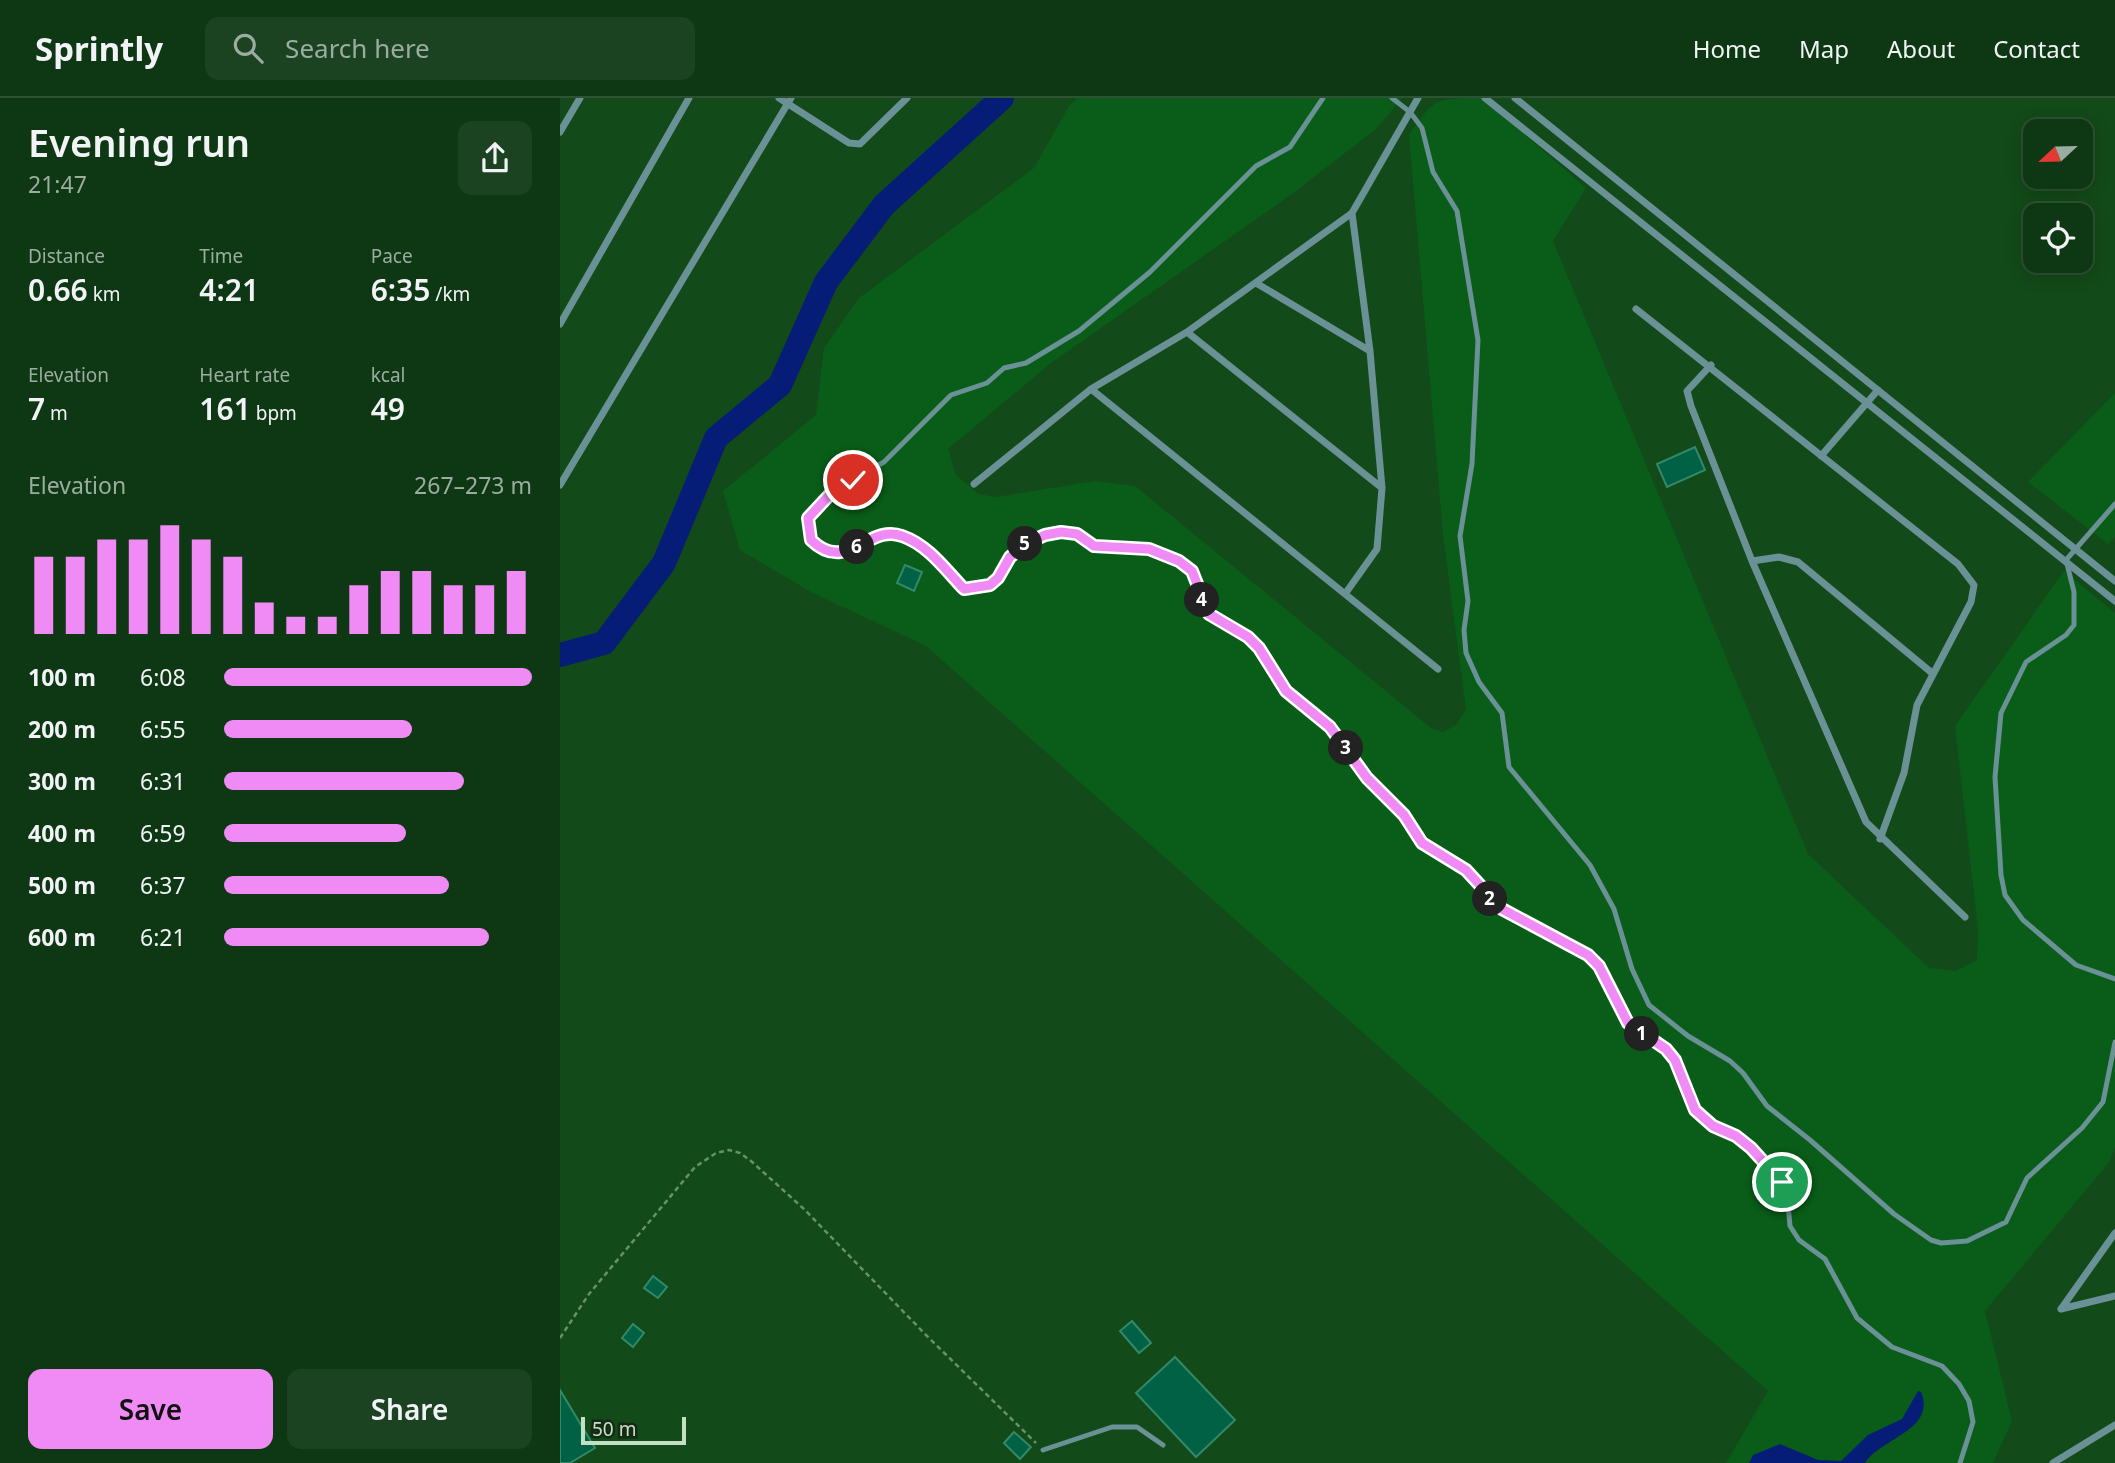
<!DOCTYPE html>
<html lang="en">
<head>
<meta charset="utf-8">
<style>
	:root { --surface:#0e3813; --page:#1c4321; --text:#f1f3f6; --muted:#9baca0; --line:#2e5233; --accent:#f08bf6 }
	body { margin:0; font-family:"Noto Sans",sans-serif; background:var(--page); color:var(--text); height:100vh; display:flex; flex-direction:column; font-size:26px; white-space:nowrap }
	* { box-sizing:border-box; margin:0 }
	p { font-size:23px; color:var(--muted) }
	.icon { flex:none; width:38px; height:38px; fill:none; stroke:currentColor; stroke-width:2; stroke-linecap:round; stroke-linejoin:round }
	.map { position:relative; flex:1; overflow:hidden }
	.panel { display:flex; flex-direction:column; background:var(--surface); width:560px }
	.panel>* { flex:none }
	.needle { width:46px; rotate:248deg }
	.fabs { position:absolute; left:1463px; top:21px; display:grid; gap:14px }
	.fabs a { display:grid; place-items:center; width:70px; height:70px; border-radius:14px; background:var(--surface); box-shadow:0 4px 18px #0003,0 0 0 2px var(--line); font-size:35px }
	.scale { position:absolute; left:21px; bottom:18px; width:105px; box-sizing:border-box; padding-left:7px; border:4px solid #c4e0c4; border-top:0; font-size:19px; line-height:24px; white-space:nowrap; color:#c4e0c4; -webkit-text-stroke:5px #142a15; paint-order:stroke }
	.pin { position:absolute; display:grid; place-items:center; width:60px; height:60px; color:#fff; margin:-30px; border:4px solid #fff; border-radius:50%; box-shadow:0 2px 7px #0007 }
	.km { position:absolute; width:35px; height:35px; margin:-18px; border-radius:50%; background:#222; color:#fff; font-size:19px; line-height:35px; text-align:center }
	.round { display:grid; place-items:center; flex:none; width:74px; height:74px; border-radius:14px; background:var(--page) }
	.overview { display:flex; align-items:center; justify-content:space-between; height:119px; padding:0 28px }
	h1 { font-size:38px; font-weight:600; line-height:52px }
	.metrics { display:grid; grid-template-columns:repeat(3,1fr); gap:10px; height:119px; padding:7px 28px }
	.metrics div { display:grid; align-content:center }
	.metrics b { font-size:30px; font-weight:600 }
	.metrics small { font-size:19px; font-weight:400 }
	.metrics p { font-size:19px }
	.chart { height:196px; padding:14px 28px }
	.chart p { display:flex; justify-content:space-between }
	.chart svg { width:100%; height:126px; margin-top:7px; stroke:var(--accent); stroke-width:6 }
	.primary-button { display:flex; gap:14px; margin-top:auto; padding:14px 28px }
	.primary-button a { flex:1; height:80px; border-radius:14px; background:var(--accent); color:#111; font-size:28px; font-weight:600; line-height:80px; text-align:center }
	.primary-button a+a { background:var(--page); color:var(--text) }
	ul { padding:0 28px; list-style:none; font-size:23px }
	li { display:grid; grid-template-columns:112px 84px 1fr; align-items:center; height:52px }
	li i { height:18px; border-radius:9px; background:var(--accent) }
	header { display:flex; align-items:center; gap:42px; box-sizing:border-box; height:98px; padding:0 35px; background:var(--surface); border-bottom:2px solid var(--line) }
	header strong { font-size:33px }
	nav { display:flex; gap:38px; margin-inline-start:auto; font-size:24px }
	.search { width:490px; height:63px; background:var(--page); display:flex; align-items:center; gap:18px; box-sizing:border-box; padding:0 24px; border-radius:14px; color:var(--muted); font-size:26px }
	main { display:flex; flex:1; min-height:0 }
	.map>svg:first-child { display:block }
</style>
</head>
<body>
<header>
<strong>Sprintly</strong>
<div class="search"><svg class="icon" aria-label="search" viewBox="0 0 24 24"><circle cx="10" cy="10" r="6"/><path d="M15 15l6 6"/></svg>Search here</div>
<nav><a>Home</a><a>Map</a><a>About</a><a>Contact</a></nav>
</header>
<main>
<section class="panel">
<div class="overview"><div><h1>Evening run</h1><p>21:47</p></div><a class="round"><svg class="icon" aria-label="share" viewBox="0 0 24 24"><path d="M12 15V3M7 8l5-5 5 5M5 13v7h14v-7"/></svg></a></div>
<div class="metrics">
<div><p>Distance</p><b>0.66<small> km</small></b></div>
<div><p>Time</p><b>4:21</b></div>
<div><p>Pace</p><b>6:35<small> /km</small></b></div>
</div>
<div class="metrics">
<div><p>Elevation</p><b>7<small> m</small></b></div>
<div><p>Heart rate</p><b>161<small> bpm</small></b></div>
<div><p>kcal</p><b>49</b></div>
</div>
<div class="chart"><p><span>Elevation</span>267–273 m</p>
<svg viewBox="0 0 160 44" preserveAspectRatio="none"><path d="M5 44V17M15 44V17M25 44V11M35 44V11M45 44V6M55 44V11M65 44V17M75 44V33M85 44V38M95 44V38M105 44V27M115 44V22M125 44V22M135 44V27M145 44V27M155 44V22"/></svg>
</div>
<ul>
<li><b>100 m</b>6:08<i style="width:100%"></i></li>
<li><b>200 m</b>6:55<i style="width:61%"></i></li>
<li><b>300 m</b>6:31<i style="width:78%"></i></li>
<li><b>400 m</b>6:59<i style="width:59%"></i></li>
<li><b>500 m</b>6:37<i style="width:73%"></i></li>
<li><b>600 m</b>6:21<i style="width:86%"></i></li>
</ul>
<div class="primary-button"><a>Save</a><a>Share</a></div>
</section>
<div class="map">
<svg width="1555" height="1365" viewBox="0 0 1555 1365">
	<rect width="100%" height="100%" fill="#134a19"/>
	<path fill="#095d18" d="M517,0H842L816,31L732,96L491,265L388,351L396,377L419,396L436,399L536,383L575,388L871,630L883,634L896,627L906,611L883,437L849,37C875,0 874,0 923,0L1026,90L993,143L1248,756L1369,870L1396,873L1417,862L1418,832L1395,628L1504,473L1555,515V1049L1550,1063L1425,1213L1452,1323L1433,1365H1166L1208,1293L366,548L251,494L180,452L163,393L256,317L264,250L299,200L474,70L509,8Z
		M1555,295V438L1548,446L1468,384Z"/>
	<path fill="#051d77" d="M1358,1293L1361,1294C1377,1332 1319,1341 1305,1365H1189L1193,1357L1220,1346L1258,1362L1281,1363L1308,1337L1342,1321Z"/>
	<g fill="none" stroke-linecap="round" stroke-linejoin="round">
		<path stroke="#051d77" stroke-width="24" d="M0,557L44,545L104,465L156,340L220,287L266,184L324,107L442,0"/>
	</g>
	<path fill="#006145" stroke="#338868" stroke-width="2" d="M1135,349L1145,372L1107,389L1097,366Z
		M345,467L362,474L354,493L337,485Z
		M93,1178L107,1189L98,1200L84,1190Z
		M572,1223L591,1245L579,1255L560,1233Z
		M73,1226L84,1235L73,1249L62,1240Z
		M615,1259L675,1322L636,1359L576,1295Z
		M0,1292L35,1350L10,1365H0Z
		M454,1334L471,1349L460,1361L444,1345Z"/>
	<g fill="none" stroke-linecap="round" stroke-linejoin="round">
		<path stroke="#67916a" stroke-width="2.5" stroke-dasharray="5 3.5" stroke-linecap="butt" d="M0,1240L29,1196L135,1069L156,1055L169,1052L180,1055L191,1063L244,1111L366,1237L476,1345"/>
		<path stroke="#6a9195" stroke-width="5" d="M763,0L730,49L696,68L590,174L519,233L466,265L444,270L427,285L391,297L324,364L275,391L248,420C244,440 259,452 277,455C293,451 308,441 324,437C357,430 385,470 404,491L430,487L438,480L450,459L467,445L485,437L509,434L546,451H589L605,455L632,473L649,516L688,539L699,550L727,593L770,629L808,680L844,717L862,745L906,772L941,811L1028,857L1039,868L1067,925L1106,951L1115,962L1135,1012L1153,1028L1176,1037L1191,1050L1222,1084L1227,1096L1230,1128L1239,1142L1265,1161L1297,1220L1332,1249L1382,1268L1399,1286L1409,1303L1413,1324L1400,1365
			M832,0L850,14L862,30L873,74L897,113L918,242L912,366L900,438L908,503L904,532L906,555L919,584L942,615L949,669L1030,767L1054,811L1072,871L1089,907L1128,938L1170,963L1183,975L1207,1008L1250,1042L1334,1116L1371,1142L1381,1145L1407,1143L1446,1124L1467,1080L1522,1030L1543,1004L1555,944
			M1555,406L1506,462L1514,494V527L1506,537L1466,564L1441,615L1435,679L1441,777L1445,797L1463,822L1516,867L1555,881
			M483,1352L552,1329H577L603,1347"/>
		<path stroke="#6a9195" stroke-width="7" d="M219,0L289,45L300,46L347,0
			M925,0L1555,503
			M955,0L1555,483
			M0,34L20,0
			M696,185L810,253
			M1076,211L1398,466L1414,487L1411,504L1357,607L1344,675L1320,741
			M0,226L129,0
			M627,234L822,390
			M1151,267L1127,293L1131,308L1192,463L1306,724L1405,819
			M531,291L878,571
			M1261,358L1318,292
			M414,386L531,291L627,234L792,115L858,0
			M0,387L231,0
			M1192,463L1219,459L1238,464L1372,575
			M785,496L817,451L822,390L810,253L792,115
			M1501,1211L1555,1135
			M1501,1211L1555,1198
			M1493,1365L1555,1327"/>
	</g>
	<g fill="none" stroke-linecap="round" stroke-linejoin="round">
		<g stroke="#fff" stroke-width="14">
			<path id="route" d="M293,382L275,391L248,420L251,442C287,477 309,425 342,438C368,447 385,471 404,491L430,487L438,480L450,459L467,445L485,437L501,434L517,436L534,448L589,451L619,463L632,473L649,516L688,539L699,550L726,593L770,629L807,680L844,717L862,745L906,772L942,811L1028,857L1039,868L1068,925L1106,951L1115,962L1135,1012L1153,1028L1176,1038L1191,1050L1222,1084"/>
		</g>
		<use href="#route" stroke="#f08bf6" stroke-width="9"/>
	</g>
</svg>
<div class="fabs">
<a><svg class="needle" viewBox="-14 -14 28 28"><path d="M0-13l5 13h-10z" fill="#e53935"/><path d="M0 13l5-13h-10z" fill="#9baca0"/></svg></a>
<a><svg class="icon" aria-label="locate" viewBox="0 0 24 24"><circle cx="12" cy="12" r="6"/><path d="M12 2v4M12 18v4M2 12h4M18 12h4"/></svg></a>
</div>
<div class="scale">50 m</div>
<div class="pin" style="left:1222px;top:1084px;background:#1e9e55"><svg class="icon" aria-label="arrive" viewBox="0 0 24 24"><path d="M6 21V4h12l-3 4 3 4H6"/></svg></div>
<div class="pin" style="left:293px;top:382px;background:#d93025"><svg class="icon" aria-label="check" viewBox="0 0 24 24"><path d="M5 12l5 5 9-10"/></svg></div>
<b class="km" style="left:1082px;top:936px">1</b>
<b class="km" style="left:930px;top:801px">2</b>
<b class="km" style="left:786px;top:650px">3</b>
<b class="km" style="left:642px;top:502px">4</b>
<b class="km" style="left:465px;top:446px">5</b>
<b class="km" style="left:297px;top:449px">6</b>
</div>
</main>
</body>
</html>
